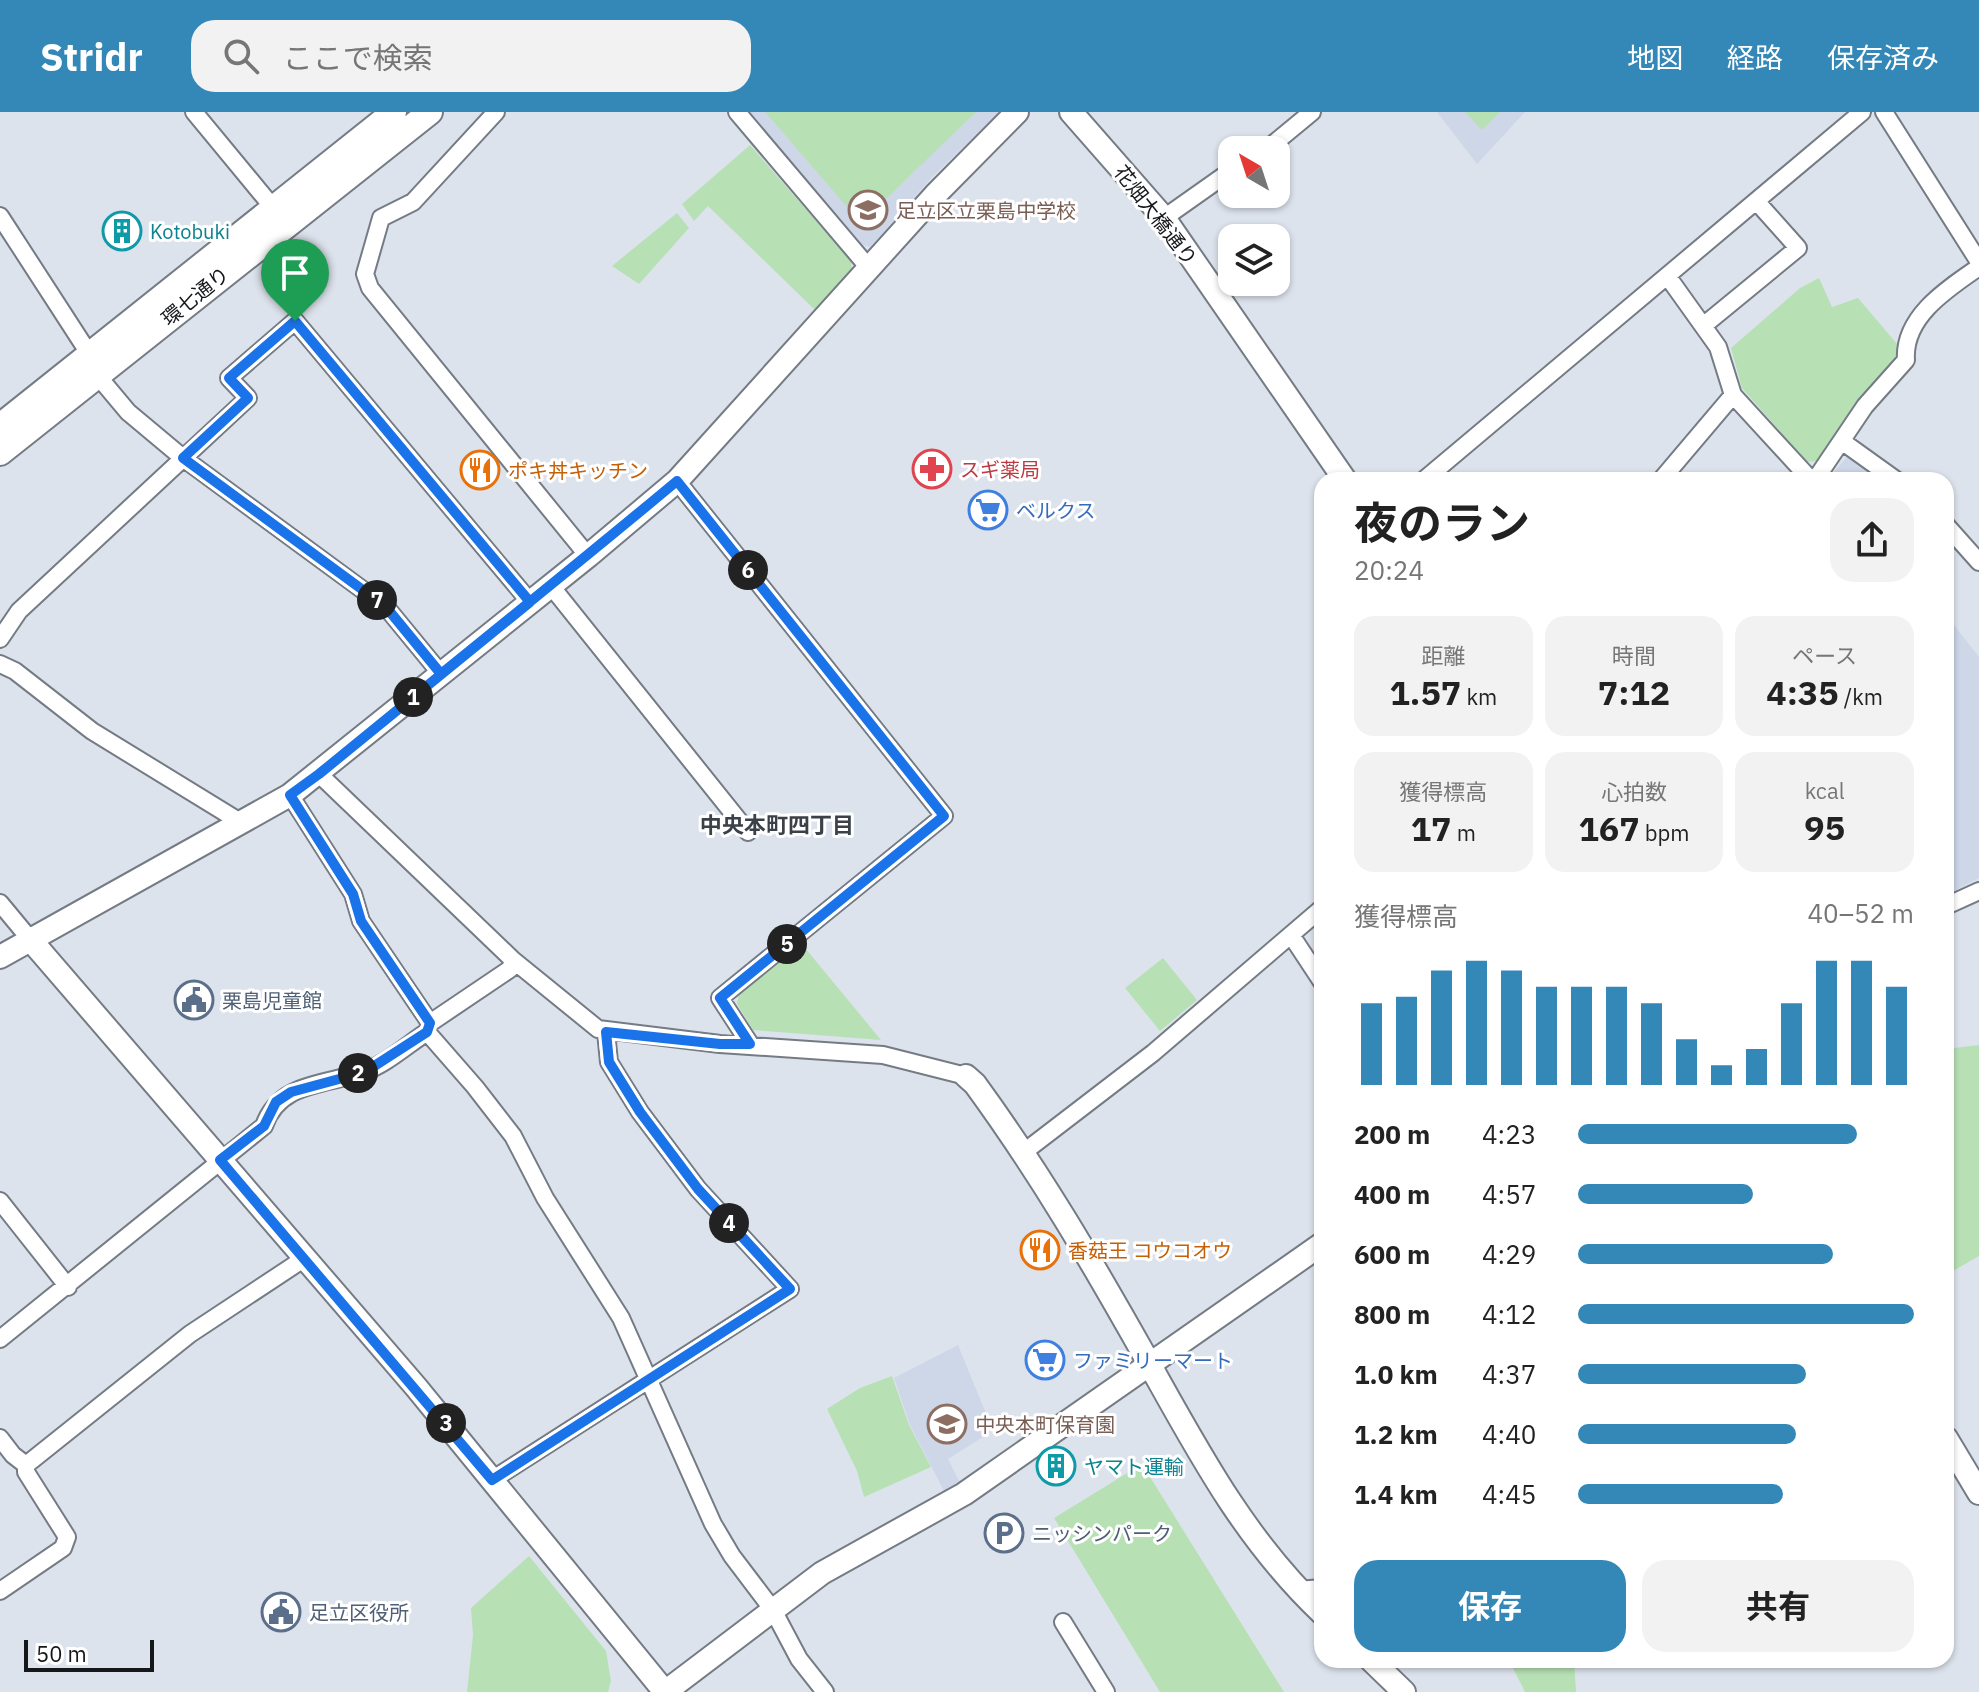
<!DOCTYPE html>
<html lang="ja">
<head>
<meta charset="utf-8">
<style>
	:root { --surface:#fff; --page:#f2f2f2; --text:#222; --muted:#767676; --accent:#3488b8 }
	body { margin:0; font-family:"IBM Plex Sans","Noto Sans JP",sans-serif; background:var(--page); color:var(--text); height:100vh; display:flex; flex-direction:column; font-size:30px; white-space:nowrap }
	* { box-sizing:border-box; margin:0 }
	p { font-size:26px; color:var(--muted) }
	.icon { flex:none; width:44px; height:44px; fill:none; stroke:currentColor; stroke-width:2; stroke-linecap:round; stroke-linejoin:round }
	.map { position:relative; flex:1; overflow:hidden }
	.side { position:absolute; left:1314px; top:360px; width:640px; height:1196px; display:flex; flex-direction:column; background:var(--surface); border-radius:24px; box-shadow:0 2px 6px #0004 }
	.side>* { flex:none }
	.needle { width:52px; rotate:321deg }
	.fabs { position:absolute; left:1218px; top:24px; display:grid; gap:16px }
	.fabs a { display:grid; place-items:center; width:72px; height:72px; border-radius:16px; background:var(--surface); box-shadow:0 2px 6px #0004; font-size:40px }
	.scale { position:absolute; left:24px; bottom:20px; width:130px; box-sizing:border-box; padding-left:8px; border:4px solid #15171b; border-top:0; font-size:22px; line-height:28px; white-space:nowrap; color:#15171b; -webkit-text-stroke:6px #fff; paint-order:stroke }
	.pin { position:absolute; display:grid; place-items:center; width:68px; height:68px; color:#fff; margin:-82px -34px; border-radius:50% 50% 50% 0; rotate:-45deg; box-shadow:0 0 8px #0007 }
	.pin .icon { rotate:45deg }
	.km { position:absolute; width:40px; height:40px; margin:-20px; border-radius:50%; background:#222; color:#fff; font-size:22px; line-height:40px; text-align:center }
	.round { display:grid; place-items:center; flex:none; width:84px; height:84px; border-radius:24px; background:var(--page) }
	.headline { display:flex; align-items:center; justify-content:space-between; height:136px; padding:0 40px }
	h1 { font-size:44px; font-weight:700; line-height:60px }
	.figures { display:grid; grid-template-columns:repeat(3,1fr); gap:12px; height:136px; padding:8px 40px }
	.figures div { display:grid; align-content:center; border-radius:20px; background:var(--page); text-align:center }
	.figures b { font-size:34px; font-weight:700 }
	.figures small { font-size:22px; font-weight:400 }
	.figures p { font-size:22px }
	.chart { height:224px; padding:16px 40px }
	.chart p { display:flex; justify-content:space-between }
	.chart svg { width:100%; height:144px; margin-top:8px; stroke:var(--accent); stroke-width:6 }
	.action { display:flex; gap:16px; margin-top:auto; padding:16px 40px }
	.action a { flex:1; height:92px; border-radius:24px; background:var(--accent); color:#fff; font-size:32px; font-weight:700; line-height:92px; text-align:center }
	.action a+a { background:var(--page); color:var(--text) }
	ul { padding:0 40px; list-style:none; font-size:26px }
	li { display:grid; grid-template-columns:128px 96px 1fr; align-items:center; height:60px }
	li i { height:20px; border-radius:10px; background:var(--accent) }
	header { display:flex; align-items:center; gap:48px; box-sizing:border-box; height:112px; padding:0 40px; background:var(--accent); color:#fff }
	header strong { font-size:38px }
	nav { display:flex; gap:44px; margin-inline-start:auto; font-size:28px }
	.search { width:560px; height:72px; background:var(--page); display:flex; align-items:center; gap:20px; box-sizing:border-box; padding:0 28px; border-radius:24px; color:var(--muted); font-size:30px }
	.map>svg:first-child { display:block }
</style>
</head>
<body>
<header>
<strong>Stridr</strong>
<div class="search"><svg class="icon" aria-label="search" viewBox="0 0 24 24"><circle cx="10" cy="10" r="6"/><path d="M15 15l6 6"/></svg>ここで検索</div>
<nav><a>地図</a><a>経路</a><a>保存済み</a></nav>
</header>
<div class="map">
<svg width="1979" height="1580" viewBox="0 0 1979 1580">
	<rect width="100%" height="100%" fill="#dde3ed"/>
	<path fill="#cdd7e8" d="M749,0H999L933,64L870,135L863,133Z
		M1437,0H1525L1477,52Z
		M1847,345L1870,361L1865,368H1827Z
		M1946,503L1979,545V766L1946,783Z
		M958,1233L985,1299L986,1323L948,1347L959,1369L944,1379L910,1313L894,1266Z"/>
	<path fill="#b7e1b4" d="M765,0H976L861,111Z
		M1465,0H1500L1482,18Z
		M750,33L851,149L852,158L816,199L708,94L694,109L682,92Z
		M677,101L689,116L639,172L612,154Z
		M1819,166L1832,195L1858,186L1898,233L1902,247L1865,283L1818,349L1807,350L1742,276L1731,236L1800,176Z
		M801,831L881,928L753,918L737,892L739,882Z
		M1163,846L1197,888L1160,919L1125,876Z
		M1979,933V1144L1946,1163V937Z
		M892,1264L909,1313L931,1355L864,1385L857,1359L827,1297L860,1276Z
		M1142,1352L1284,1580H1160L1054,1406Z
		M529,1444L606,1539L611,1569L608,1580H467L473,1523L471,1496Z
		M1509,1548H1574L1576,1580H1525Z"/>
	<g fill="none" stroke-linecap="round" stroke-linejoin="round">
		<g stroke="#757b84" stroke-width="20">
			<path id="street" d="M194,0L280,104
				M496,0L413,90L381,106L365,162L370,176L588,444
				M737,0L869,156
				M1884,0L1979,150
				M1266,38L1312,0
				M0,104L90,243
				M1164,106L1232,58
				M1668,165L1718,235L1733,283L1811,368
				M1703,214L1798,136L1757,90
				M97,263L128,300L183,346L386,495L441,562
				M1843,330L1896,368
				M1424,368L1862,0
				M1661,368L1733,283
				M1815,368L1865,294L1906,248C1903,205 1947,177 1979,155
				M677,369L944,704L720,886L750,932
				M1946,413L1979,450
				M551,474L748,720
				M0,527L19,499L248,286L229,266L295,209L530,490
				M0,552L15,559L92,619L242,711
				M319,662L513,848L598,917L720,932L883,943L966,964
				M290,683L353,782L361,809L430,911
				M0,791L29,826
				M1946,794L1979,779
				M1291,823L1322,870
				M427,920L475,975L513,1024L545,1086L621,1206L713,1412L732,1444L773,1498L799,1547L825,1580
				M1024,1040L1153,941L1322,796
				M0,1089L68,1175
				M0,1227L264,1014C279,970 325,973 363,960C385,953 407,933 427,920L430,911L510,857L513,848
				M0,1326L13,1343L26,1353
				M492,1368L790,1177L698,1077L640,1000L609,950L606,920
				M1298,1478L1322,1476
				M0,1479L63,1436L67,1425L26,1360V1353L190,1222L305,1146
				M1063,1510L1106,1580"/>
		</g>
		<g stroke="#757b84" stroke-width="26">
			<path id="secondary" d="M1071,0L1164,106L1345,368
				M29,826L416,1275L665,1580
				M0,845L290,683L588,444L677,369L935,83L1017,0
				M966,964L975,972C1040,1061 1092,1150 1146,1246C1198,1339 1244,1427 1322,1501
				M1946,1326L1979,1381
				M1371,1548L1404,1580
				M665,1580L822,1461L964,1382L1322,1132"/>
		</g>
		<g stroke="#757b84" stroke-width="28">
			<path id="primary" d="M0,314L394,0
				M0,341L430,0"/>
		</g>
		<use href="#street" stroke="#fff" stroke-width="16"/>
		<use href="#secondary" stroke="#fff" stroke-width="22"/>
		<use href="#primary" stroke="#fff" stroke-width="24"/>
	</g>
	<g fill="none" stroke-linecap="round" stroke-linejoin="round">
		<g stroke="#fff" stroke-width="16">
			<path id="route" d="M295,209L530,490L319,662L290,683L353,782L361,809L430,911L427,920L365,960L291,980L276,990L264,1014L220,1048L492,1368L790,1177L698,1077L640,1000L609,950L606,920L720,932H750L720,886L944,704L677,369C599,434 520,498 441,562L386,495L183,346L248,286L229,266L295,209"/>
		</g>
		<use href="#route" stroke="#1a73e8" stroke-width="10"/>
	</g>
	<defs>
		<g id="school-ring" transform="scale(2)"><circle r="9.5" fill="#fff" stroke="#8d6e63" stroke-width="1.5"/><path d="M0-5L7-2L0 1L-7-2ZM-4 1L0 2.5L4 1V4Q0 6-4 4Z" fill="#8d6e63"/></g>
		<g id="building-ring" transform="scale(2)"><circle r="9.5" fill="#fff" stroke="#0f9aa8" stroke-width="1.5"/><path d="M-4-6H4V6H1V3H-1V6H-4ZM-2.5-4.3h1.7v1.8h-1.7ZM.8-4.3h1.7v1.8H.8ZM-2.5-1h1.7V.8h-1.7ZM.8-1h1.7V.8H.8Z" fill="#0f9aa8"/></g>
		<g id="pharmacy-ring" transform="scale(2)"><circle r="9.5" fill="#fff" stroke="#e0444e" stroke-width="1.5"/><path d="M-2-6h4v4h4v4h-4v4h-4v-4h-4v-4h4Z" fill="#e0444e"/></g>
		<g id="restaurant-ring" transform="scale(2)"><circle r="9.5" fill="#fff" stroke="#e8710a" stroke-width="1.5"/><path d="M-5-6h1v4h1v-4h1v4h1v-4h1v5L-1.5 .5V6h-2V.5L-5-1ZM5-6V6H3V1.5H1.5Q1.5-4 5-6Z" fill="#e8710a"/></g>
		<g id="supermarket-ring" transform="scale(2)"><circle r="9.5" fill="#fff" stroke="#3f7fe0" stroke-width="1.5"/><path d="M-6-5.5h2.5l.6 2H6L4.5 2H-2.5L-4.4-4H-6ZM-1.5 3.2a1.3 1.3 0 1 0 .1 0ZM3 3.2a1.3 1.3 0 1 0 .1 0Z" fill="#3f7fe0"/></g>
		<g id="civic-ring" transform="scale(2)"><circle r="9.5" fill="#fff" stroke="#5c6f8a" stroke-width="1.5"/><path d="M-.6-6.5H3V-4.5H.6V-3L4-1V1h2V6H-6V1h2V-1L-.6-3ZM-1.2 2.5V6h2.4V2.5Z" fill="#5c6f8a"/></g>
		<g id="parking-ring" transform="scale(2)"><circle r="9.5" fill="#fff" stroke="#5c6f8a" stroke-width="1.5"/><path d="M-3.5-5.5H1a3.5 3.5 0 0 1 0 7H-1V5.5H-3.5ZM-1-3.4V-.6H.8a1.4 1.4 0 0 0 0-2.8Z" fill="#5c6f8a"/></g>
	</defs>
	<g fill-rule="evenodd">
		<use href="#school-ring" x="868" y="98"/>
		<use href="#building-ring" x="122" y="119"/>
		<use href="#pharmacy-ring" x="932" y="357"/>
		<use href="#restaurant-ring" x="480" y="358"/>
		<use href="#supermarket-ring" x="988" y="398"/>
		<use href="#civic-ring" x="194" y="888"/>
		<use href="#restaurant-ring" x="1040" y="1138"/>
		<use href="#supermarket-ring" x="1045" y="1248"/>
		<use href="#school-ring" x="947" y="1312"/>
		<use href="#building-ring" x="1056" y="1354"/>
		<use href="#parking-ring" x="1004" y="1421"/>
		<use href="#civic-ring" x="281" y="1500"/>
	</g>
	<g text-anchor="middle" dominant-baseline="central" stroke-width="6" stroke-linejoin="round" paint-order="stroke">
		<g font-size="20" fill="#785e54" stroke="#fff" text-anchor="start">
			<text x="896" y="98">足立区立栗島中学校</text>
			<text x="975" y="1312">中央本町保育園</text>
		</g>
		<g font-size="20" fill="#15171b" stroke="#fff">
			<text transform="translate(1156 103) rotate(52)">花畑大橋通り</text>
			<text transform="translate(195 184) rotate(-39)">環七通り</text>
		</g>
		<g font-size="20" fill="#0d838f" stroke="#fff" text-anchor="start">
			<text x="150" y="119">Kotobuki</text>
			<text x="1084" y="1354">ヤマト運輸</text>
		</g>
		<g font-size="20" fill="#be3a42" stroke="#fff" text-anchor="start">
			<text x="960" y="357">スギ薬局</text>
		</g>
		<g font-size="20" fill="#c56008" stroke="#fff" text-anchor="start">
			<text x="508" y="358">ポキ丼キッチン</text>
			<text x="1068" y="1138">香菇王 コウコオウ</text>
		</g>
		<g font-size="20" fill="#366cbe" stroke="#fff" text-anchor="start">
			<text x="1016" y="398">ベルクス</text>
			<text x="1073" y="1248">ファミリーマート</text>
		</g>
		<g font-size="20" fill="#4e5e75" stroke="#fff" text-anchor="start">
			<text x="222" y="888">栗島児童館</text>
			<text x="1032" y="1421">ニッシンパーク</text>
			<text x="309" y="1500">足立区役所</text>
		</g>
		<g font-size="22" font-weight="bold" fill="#3b4148" stroke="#fff">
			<text x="777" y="712">中央本町四丁目</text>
		</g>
	</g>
</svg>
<div class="fabs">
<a><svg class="needle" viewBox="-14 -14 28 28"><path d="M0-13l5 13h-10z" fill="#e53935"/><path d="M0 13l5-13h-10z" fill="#767676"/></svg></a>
<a><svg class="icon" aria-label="layers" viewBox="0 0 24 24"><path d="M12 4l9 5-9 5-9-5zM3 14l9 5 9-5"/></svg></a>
</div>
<div class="scale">50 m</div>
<div class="pin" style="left:295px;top:209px;background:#1e9e55"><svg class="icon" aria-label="arrive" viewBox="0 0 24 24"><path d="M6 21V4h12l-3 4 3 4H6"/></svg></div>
<b class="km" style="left:413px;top:585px">1</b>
<b class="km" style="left:358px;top:961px">2</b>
<b class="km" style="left:446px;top:1311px">3</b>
<b class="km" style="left:729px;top:1111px">4</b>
<b class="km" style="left:787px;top:832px">5</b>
<b class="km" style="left:748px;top:458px">6</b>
<b class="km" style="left:377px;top:488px">7</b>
<section class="side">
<div class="headline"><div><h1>夜のラン</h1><p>20:24</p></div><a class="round"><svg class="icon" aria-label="share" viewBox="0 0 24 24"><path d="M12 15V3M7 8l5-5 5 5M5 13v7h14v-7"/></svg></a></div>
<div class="figures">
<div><p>距離</p><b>1.57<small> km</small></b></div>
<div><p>時間</p><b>7:12</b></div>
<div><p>ペース</p><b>4:35<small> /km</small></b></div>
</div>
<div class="figures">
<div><p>獲得標高</p><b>17<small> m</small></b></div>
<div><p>心拍数</p><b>167<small> bpm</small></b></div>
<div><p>kcal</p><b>95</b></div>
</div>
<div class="chart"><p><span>獲得標高</span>40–52 m</p>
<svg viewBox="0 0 160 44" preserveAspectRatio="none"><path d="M5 44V19M15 44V17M25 44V9M35 44V6M45 44V9M55 44V14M65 44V14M75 44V14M85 44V19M95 44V30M105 44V38M115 44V33M125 44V19M135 44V6M145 44V6M155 44V14"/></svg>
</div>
<ul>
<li><b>200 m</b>4:23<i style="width:83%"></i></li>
<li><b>400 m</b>4:57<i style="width:52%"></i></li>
<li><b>600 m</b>4:29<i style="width:76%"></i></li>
<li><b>800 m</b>4:12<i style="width:100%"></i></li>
<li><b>1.0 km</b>4:37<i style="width:68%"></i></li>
<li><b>1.2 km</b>4:40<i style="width:65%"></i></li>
<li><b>1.4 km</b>4:45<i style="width:61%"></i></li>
</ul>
<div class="action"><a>保存</a><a>共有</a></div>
</section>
</div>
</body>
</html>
